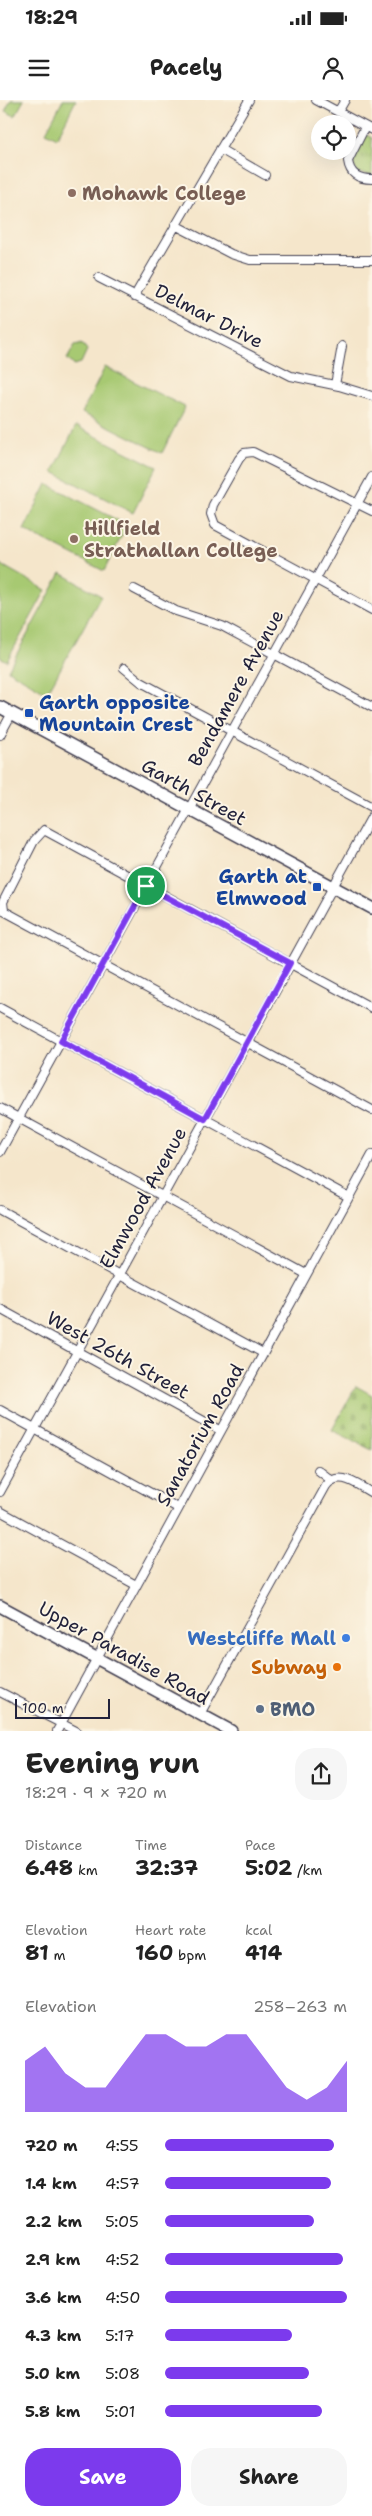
<!DOCTYPE html>
<html lang="en">
<head>
<meta charset="utf-8">
<style>
	:root { --surface:#fff; --page:#f6f6f6; --text:#222; --muted:#767676; --accent:#7c3aed }
	body { margin:0; font-family:"Shantell Sans",sans-serif; background:var(--page); color:var(--text); height:100vh; display:flex; flex-direction:column; font-size:19px; white-space:nowrap }
	* { box-sizing:border-box; margin:0 }
	p { font-size:16px; color:var(--muted) }
	.icon { flex:none; width:28px; height:28px; fill:none; stroke:currentColor; stroke-width:2; stroke-linecap:round; stroke-linejoin:round }
	.map { position:relative; height:1631px; overflow:hidden }
	.panel { display:flex; flex-direction:column; background:var(--surface); flex:1 }
	.panel>* { flex:none }
	.tools { position:absolute; left:311px; top:15px; display:grid; gap:10px }
	.tools a { display:grid; place-items:center; width:45px; height:45px; border-radius:50%; background:var(--surface); box-shadow:0 5px 20px #0002; font-size:25px }
	.scale { position:absolute; left:15px; bottom:12px; width:95px; box-sizing:border-box; padding-left:5px; border:2px solid #22223b; border-top:0; font-size:14px; line-height:18px; white-space:nowrap; color:#22223b; -webkit-text-stroke:4px #fcf5e5; paint-order:stroke }
	.pin { position:absolute; display:grid; place-items:center; width:42px; height:42px; color:#fff; margin:-21px; border:2px solid #fff; border-radius:50%; box-shadow:0 1px 5px #0007 }
	.round { display:grid; place-items:center; flex:none; width:52px; height:52px; border-radius:20px; background:var(--page) }
	.overview { display:flex; align-items:center; justify-content:space-between; height:85px; padding:0 25px }
	h1 { font-size:28px; font-weight:700; line-height:38px }
	.figures { display:grid; grid-template-columns:repeat(3,1fr); gap:8px; height:85px; padding:5px 25px }
	.figures div { display:grid; align-content:center }
	.figures b { font-size:21px; font-weight:700 }
	.figures small { font-size:14px; font-weight:400 }
	.figures p { font-size:14px }
	.chart { height:140px; padding:10px 25px }
	.chart p { display:flex; justify-content:space-between }
	.chart svg { width:100%; height:90px; margin-top:5px; fill:var(--accent); opacity:.7 }
	.button { display:flex; gap:10px; margin-top:auto; padding:10px 25px }
	.button a { flex:1; height:58px; border-radius:20px; background:var(--accent); color:#fff; font-size:20px; font-weight:700; line-height:58px; text-align:center }
	.button a+a { background:var(--page); color:var(--text) }
	ul { padding:0 25px; list-style:none; font-size:16px }
	li { display:grid; grid-template-columns:80px 60px 1fr; align-items:center; height:38px }
	li i { height:12px; border-radius:6px; background:var(--accent) }
	.status { display:flex; justify-content:space-between; align-items:center; height:35px; padding:0 25px; background:var(--surface); direction:ltr }
	.status svg { height:14px; fill:currentColor }
	header { display:flex; justify-content:space-between; align-items:center; height:65px; padding:0 25px; background:var(--surface); font-size:22px; font-weight:700 }
	.map>svg:first-child { display:block }
</style>
</head>
<body>
<div class="status"><b>18:29</b><svg viewBox="0 0 49 12"><path d="M0 12V9h3v3zM5 12V6h3v6zM10 12V3h3v9zM15 12V0h3v12zM26 1h20v11H26zM47 4h2v5h-2z"/></svg></div>
<header><svg class="icon" aria-label="menu" viewBox="0 0 24 24"><path d="M4 6h16M4 12h16M4 18h16"/></svg>Pacely<svg class="icon" aria-label="person" viewBox="0 0 24 24"><circle cx="12" cy="8" r="4"/><path d="M4 21q1-7 8-7t8 7"/></svg></header>
<div class="map">
<svg width="372" height="1631" viewBox="0 0 372 1631">
	<defs>
		<pattern id="cemetery-stones" width="16" height="16" patternUnits="userSpaceOnUse" patternTransform="scale(1.25)"><rect width="16" height="16" fill="#a7c972"/><path d="M2 7V4a2 2 0 0 1 4 0v3zM10 15v-3a2 2 0 0 1 4 0v3z" fill="#8fac64"/></pattern>
		<pattern id="park-tufts" width="24" height="20" patternUnits="userSpaceOnUse" patternTransform="scale(1.25)"><rect width="24" height="20" fill="#a7c972"/><path d="M3 7l-1-3M5 7V3M7 7l1-3M15 17l-1-3M17 17v-4M19 17l1-3" fill="none" stroke="#8fac64"/></pattern>
	</defs>
	<rect width="100%" height="100%" fill="#fcf5e5"/>
	<filter id="ink" filterUnits="userSpaceOnUse"><feTurbulence type="fractalNoise" baseFrequency=".02" numOctaves="2"/><feDisplacementMap in="SourceGraphic" scale="10" xChannelSelector="R" yChannelSelector="G"/><feConvolveMatrix kernelMatrix="1 2 1 2 8 2 1 2 1" color-interpolation-filters="sRGB"/></filter>
	<filter id="wash" filterUnits="userSpaceOnUse"><feTurbulence type="fractalNoise" baseFrequency=".0096" numOctaves="4" result="noise"/><feDisplacementMap in="SourceGraphic" scale="20" xChannelSelector="R" yChannelSelector="G"/><feGaussianBlur stdDeviation="1.12" result="paint"/><feColorMatrix in="noise" values="0 0 0 0 0 0 0 0 0 0 0 0 0 0 0 0 0 1.4 0 .05"/><feComposite in="paint" operator="in"/></filter>
	<g filter="url(#wash)">
		<rect width="100%" height="100%" fill="#f5e6cb"/>
		<path fill="#a7c972" stroke="#647656" d="M11,0H24L15,16L5,11Z
			M63,0H76L57,38L46,32Z
			M105,267L185,307L162,353L82,313Z
			M76,326L156,367L133,413L53,372Z
			M47,384L127,425L104,471L24,430Z
			M0,464L46,490L7,561L0,557Z
			M61,473L101,496L47,593L8,570Z"/>
		<path fill="url(#cemetery-stones)" stroke="#647656" d="M356,1286L372,1295V1350L332,1330Z"/>
		<path fill="url(#park-tufts)" stroke="#647656" d="M367,35L372,38V75L358,73C347,60 356,50 363,36Z
			M82,243L87,250L81,263L74,265L67,259L75,245Z"/>
	</g>
	<g filter="url(#ink)">
		<g fill="none" stroke-linecap="round" stroke-linejoin="round">
			<g stroke="#423f51" stroke-width="10">
				<path id="street" d="M316,0L372,30
					M338,12L345,0
					M365,27L348,61C350,75 359,79 372,79
					M220,49L265,75
					M175,125L231,154L250,160H372
					M99,178L291,276L339,286L372,296
					M134,197L249,0
					M335,285L342,246
					M372,411L253,352L244,353L239,359L213,405L211,414L215,425L372,510
					M134,489L176,511L222,526L372,607
					M124,568L141,582L372,707
					M0,635L12,613
					M0,908L349,1097
					M372,908L44,730L34,741L3,802L4,811L372,1010
					M0,1008L306,1174
					M0,1052L372,377
					M0,1110L263,1253
					M0,1209L220,1330
					M0,1310L178,1408
					M318,1370L331,1380
					M0,1392L372,716
					M0,1411L136,1485
					M0,1592L76,1631
					M200,1614L326,1386C339,1369 357,1385 372,1393
					M57,1631L372,1055"/>
			</g>
			<g stroke="#423f51" stroke-width="14">
				<path id="secondary" d="M0,607L372,808
					M0,1506L231,1631"/>
			</g>
			<use href="#street" stroke="#fff" stroke-width="8"/>
			<use href="#secondary" stroke="#fff" stroke-width="11"/>
		</g>
	</g>
	<g fill="none" stroke-linecap="round" stroke-linejoin="round" filter="url(#ink)">
		<g stroke="#fff" stroke-width="10">
			<path id="route" d="M146,786L290,863L205,1019L61,941Z"/>
		</g>
		<use href="#route" stroke="#7c3aed" stroke-width="6"/>
	</g>
	<g fill="#8d6e63" stroke="#fcf5e5" stroke-width="2">
		<circle cx="72" cy="93" r="5"/>
		<circle cx="74" cy="439" r="5"/>
	</g>
	<g fill="#1a4fb4" stroke="#fcf5e5" stroke-width="2">
		<rect x="24" y="608" width="10" height="10" rx="2.5"/>
		<rect x="312" y="782" width="10" height="10" rx="2.5"/>
	</g>
	<circle fill="#3f7fe0" stroke="#fcf5e5" stroke-width="2" cx="346" cy="1538" r="5"/>
	<circle fill="#e8710a" stroke="#fcf5e5" stroke-width="2" cx="337" cy="1567" r="5"/>
	<circle fill="#5c6f8a" stroke="#fcf5e5" stroke-width="2" cx="260" cy="1609" r="5"/>
	<g text-anchor="middle" dominant-baseline="central" stroke-width="4" stroke-linejoin="round" paint-order="stroke">
		<g font-size="19" font-weight="bold" fill="#785e54" stroke="#fcf5e5" text-anchor="start">
			<text x="82" y="93">Mohawk College</text>
			<text x="84" y="428">Hillfield<tspan x="84" dy="22">Strathallan College</tspan></text>
		</g>
		<g font-size="19" fill="#22223b" stroke="#fcf5e5">
			<text transform="translate(209 216) rotate(27)">Delmar Drive</text>
			<text transform="translate(236 588) rotate(-61)">Bendamere Avenue</text>
			<text transform="translate(194 692) rotate(29)">Garth Street</text>
			<text transform="translate(143 1098) rotate(-61)">Elmwood Avenue</text>
			<text transform="translate(118 1255) rotate(29)">West 26th Street</text>
			<text transform="translate(200 1335) rotate(-61)">Sanatorium Road</text>
			<text transform="translate(124 1553) rotate(29)">Upper Paradise Road</text>
		</g>
		<g font-size="19" font-weight="bold" fill="#164399" stroke="#fcf5e5" text-anchor="start">
			<text x="39" y="602">Garth opposite<tspan x="39" dy="22">Mountain Crest</tspan></text>
			<text x="307" y="776" text-anchor="end">Garth at<tspan x="307" dy="22">Elmwood</tspan></text>
		</g>
		<g font-size="19" font-weight="bold" fill="#366cbe" stroke="#fcf5e5" text-anchor="end">
			<text x="336" y="1538">Westcliffe Mall</text>
		</g>
		<g font-size="19" font-weight="bold" fill="#c56008" stroke="#fcf5e5" text-anchor="end">
			<text x="327" y="1567">Subway</text>
		</g>
		<g font-size="19" font-weight="bold" fill="#4e5e75" stroke="#fcf5e5" text-anchor="start">
			<text x="270" y="1609">BMO</text>
		</g>
	</g>
</svg>
<div class="tools">
<a><svg class="icon" aria-label="locate" viewBox="0 0 24 24"><circle cx="12" cy="12" r="6"/><path d="M12 2v4M12 18v4M2 12h4M18 12h4"/></svg></a>
</div>
<div class="scale">100 m</div>
<div class="pin" style="left:146px;top:786px;background:#1e9e55"><svg class="icon" aria-label="arrive" viewBox="0 0 24 24"><path d="M6 21V4h12l-3 4 3 4H6"/></svg></div>
</div>
<section class="panel">
<div class="overview"><div><h1>Evening run</h1><p>18:29 · 9 × 720 m</p></div><a class="round"><svg class="icon" aria-label="share" viewBox="0 0 24 24"><path d="M12 15V3M7 8l5-5 5 5M5 13v7h14v-7"/></svg></a></div>
<div class="figures">
<div><p>Distance</p><b>6.48<small> km</small></b></div>
<div><p>Time</p><b>32:37</b></div>
<div><p>Pace</p><b>5:02<small> /km</small></b></div>
</div>
<div class="figures">
<div><p>Elevation</p><b>81<small> m</small></b></div>
<div><p>Heart rate</p><b>160<small> bpm</small></b></div>
<div><p>kcal</p><b>414</b></div>
</div>
<div class="chart"><p><span>Elevation</span>258–263 m</p>
<svg viewBox="0 0 160 44" preserveAspectRatio="none"><path d="M0 44V19L10 12L20 25L30 32L40 32L50 19L60 6L70 6L80 12L90 12L100 6L110 6L120 19L130 32L140 38L150 32L160 19V44z"/></svg>
</div>
<ul>
<li><b>720 m</b>4:55<i style="width:93%"></i></li>
<li><b>1.4 km</b>4:57<i style="width:91%"></i></li>
<li><b>2.2 km</b>5:05<i style="width:82%"></i></li>
<li><b>2.9 km</b>4:52<i style="width:98%"></i></li>
<li><b>3.6 km</b>4:50<i style="width:100%"></i></li>
<li><b>4.3 km</b>5:17<i style="width:70%"></i></li>
<li><b>5.0 km</b>5:08<i style="width:79%"></i></li>
<li><b>5.8 km</b>5:01<i style="width:86%"></i></li>
</ul>
<div class="button"><a>Save</a><a>Share</a></div>
</section>
</body>
</html>
